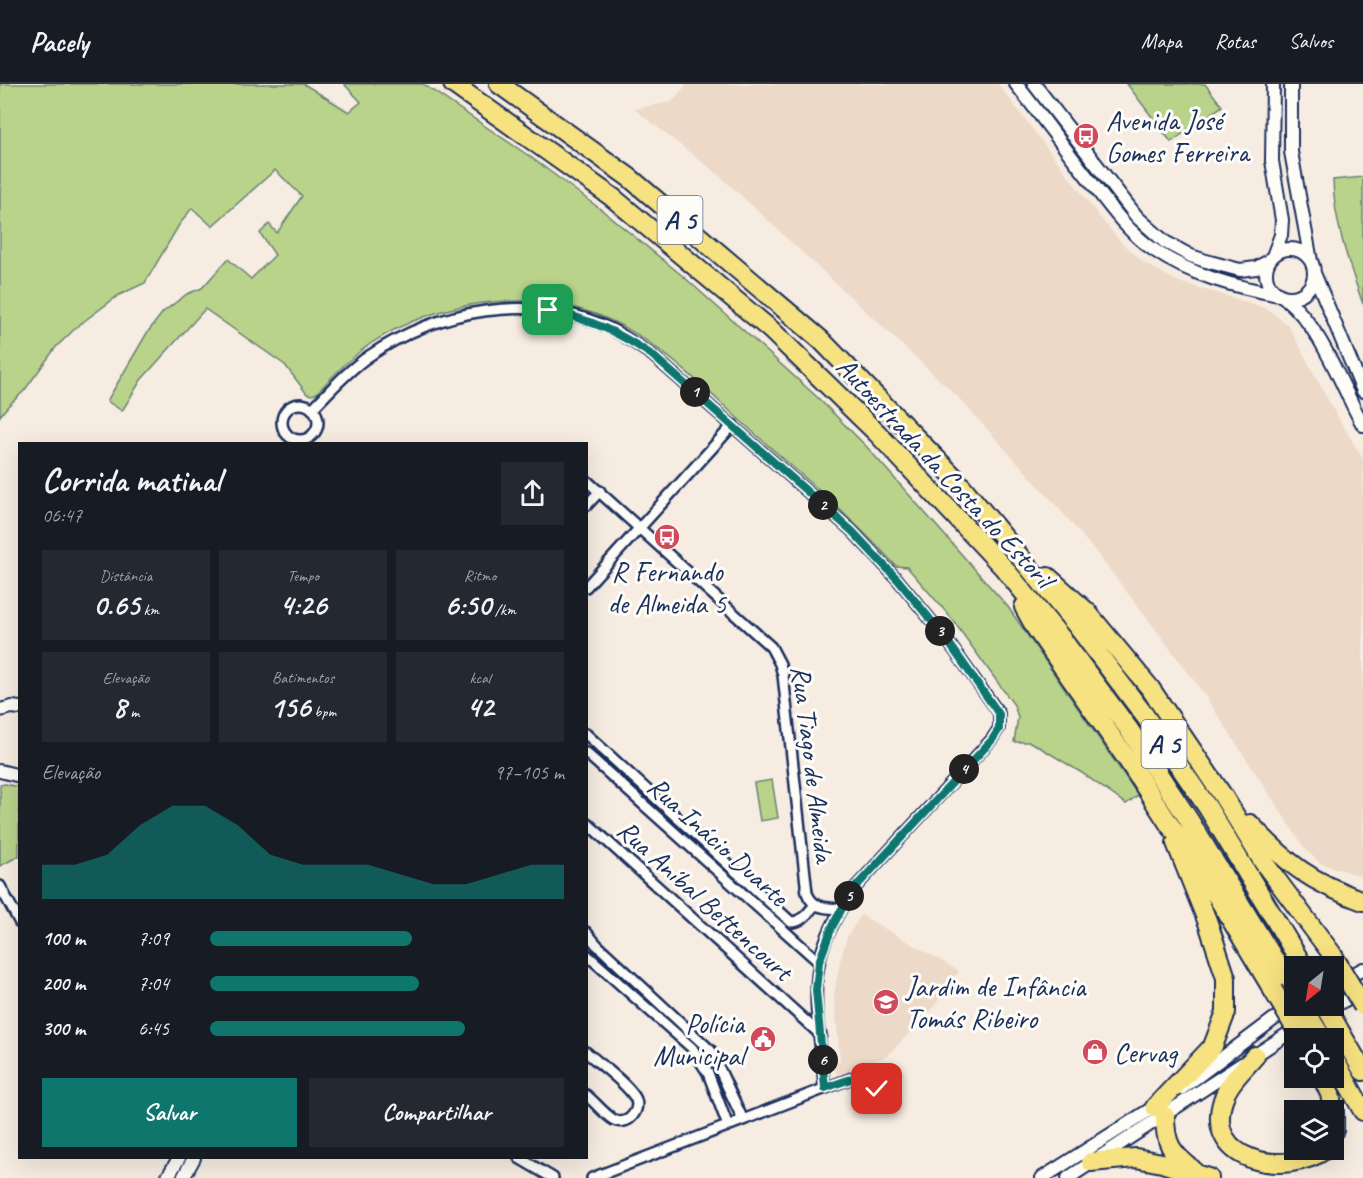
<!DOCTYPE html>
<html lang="pt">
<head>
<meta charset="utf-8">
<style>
	:root { --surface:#171b24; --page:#242831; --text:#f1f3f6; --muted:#9ea1a6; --line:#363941; --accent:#0f766e }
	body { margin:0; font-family:Caveat,sans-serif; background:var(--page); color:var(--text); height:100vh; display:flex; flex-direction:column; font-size:22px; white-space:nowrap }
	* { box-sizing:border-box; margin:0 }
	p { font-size:20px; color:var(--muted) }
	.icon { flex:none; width:33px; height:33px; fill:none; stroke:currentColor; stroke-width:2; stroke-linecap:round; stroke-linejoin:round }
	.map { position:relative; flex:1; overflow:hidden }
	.panel { position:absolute; left:18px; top:358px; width:570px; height:717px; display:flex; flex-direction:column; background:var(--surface); border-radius:0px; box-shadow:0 6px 24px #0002 }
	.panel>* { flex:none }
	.needle { width:39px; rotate:210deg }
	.controls { position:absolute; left:1284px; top:872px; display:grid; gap:12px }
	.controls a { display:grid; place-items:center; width:60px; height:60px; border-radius:0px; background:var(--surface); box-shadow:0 6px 24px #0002; font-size:30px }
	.pin { position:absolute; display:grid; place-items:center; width:51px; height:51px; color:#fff; margin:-26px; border-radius:12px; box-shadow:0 3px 9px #0006 }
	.km { position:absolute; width:30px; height:30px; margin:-15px; border-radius:50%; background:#222; color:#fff; font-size:16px; line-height:30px; text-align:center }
	.round { display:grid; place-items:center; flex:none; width:63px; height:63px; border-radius:0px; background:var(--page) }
	.overview { display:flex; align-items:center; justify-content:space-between; height:102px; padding:0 24px }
	h1 { font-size:33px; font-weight:700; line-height:45px }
	.metrics { display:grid; grid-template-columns:repeat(3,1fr); gap:9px; height:102px; padding:6px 24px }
	.metrics div { display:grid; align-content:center; border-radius:0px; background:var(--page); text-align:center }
	.metrics b { font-size:30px; font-weight:700 }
	.metrics small { font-size:16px; font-weight:400 }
	.metrics p { font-size:16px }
	.chart { height:168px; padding:12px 24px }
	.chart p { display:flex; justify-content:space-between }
	.chart svg { width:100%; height:108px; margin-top:6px; fill:var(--accent); opacity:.7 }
	.cta { display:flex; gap:12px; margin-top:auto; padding:12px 24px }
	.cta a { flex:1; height:69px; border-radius:0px; background:var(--accent); color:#fff; font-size:24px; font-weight:700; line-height:69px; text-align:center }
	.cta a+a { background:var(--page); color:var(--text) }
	ul { padding:0 24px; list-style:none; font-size:20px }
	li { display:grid; grid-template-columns:96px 72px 1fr; align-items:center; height:45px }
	li i { height:15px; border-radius:8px; background:var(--accent) }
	header { display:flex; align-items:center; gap:36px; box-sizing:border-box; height:84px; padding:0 30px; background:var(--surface); border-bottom:2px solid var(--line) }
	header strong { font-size:28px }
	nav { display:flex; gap:33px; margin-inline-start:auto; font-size:21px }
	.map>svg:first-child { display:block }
</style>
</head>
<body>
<header>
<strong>Pacely</strong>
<nav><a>Mapa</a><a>Rotas</a><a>Salvos</a></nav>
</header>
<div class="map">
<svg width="1363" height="1094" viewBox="0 0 1363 1094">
	<rect width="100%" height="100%" fill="#f6ece1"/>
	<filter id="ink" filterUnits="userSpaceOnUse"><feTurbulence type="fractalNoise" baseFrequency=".0167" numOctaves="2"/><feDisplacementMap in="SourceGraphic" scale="12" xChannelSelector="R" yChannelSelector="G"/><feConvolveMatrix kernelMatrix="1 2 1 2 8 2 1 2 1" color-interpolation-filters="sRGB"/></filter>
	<g filter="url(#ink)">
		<path fill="#edd9c7" d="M687,0H998L1102,136L1121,158L1144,179L1179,198L1257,221L1270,227L1288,241L1333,325L1363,375V793L1320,779L1305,765L1202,607L1150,538L1095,467L1056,421L956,311L720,92L634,25L672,18Z
			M861,831L959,887L932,925L887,972L839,991L833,985L840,976L834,911L840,877L847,853Z"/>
		<path fill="#b9d38b" stroke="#6a8174" stroke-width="1.5" d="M0,0H304L349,28L361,18L344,0H423L532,74L603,127L684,193L752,254L817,313L866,362L1008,523L1138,711L1126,720L1082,689L1036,661L1029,658H1014L1018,633L1014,621L952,535L907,483L896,482C852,434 803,392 754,349C713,313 673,270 624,243C550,201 440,212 370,260C350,274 333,291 317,309L312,311L307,310L285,281L205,225L141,296L122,327L107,317L147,249L163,228L187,210L202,204L228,175L251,195L275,171L260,149L269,140L277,149L302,112L275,86L212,142L192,124L179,141L145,199L119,211L79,241L56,263L24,307L8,322L0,332Z
			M1127,0H1205L1222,22L1171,58Z
			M1363,93V220C1349,180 1334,139 1333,96Z
			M772,696L778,734L760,737L754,699Z
			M5,700L19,703V772L0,782V701Z"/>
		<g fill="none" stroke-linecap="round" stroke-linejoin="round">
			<g stroke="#1b2f5e" stroke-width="14">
				<path id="minor" d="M282 338a18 18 0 1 1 36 0a18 18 0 1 1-36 0Z
					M312,325C330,307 347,287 369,272C438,225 531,208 609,244C625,252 638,262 652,271L852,447L898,496L944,552L999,629V644L992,655L851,808C838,829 823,855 819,880C811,919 823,965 824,1004
					M586,396L771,563L780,580L783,591L807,809C813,825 826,824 841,825
					M586,422L600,407
					M586,503L733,341
					M586,650L791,838C803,838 808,828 815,821
					M586,669L819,878
					M586,738L821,951
					M0,802L20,839
					M586,848L597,861L711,967L743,1036
					M586,870L692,964L708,989L728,1042
					M586,968C601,981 624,997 634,1012C643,1025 628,1043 614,1036C604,1030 595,1018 586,1011
					M519,1074L553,1094
					M592,1094L852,994C864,991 870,995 877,1005"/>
			</g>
			<g stroke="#1b2f5e" stroke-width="16">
				<path id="tertiary" d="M1016,0C1042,33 1066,66 1092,99C1110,123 1129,149 1154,166C1190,191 1236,203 1279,211
					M1034,0L1137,133L1165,158L1191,172L1206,177L1240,186L1256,184L1269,177
					M1291,0V68L1311,177
					M1266 189a24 24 0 1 1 48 0a24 24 0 1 1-48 0Z
					M1273,172L1281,151L1282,136L1272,77L1273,0
					M1314,189L1363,307
					M1284,213C1323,245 1339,298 1363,341
					M0,626L12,623L20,624
					M0,687L20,692
					M1334,901L1363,885
					M1181,1005L1274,935L1290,925
					M167,1094L179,1074
					M183,1094L194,1074
					M1042,1094L1159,1020
					M1068,1094L1318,930L1363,907"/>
			</g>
			<g stroke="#1b2f5e" stroke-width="22">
				<path id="motorway" d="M453,0L612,113L771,246L877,349L1003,483L1062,555L1128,644L1189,736L1294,908
					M499,0L630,94L821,256L954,393L1078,543L1145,632L1208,724L1303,882
					M1048,493L1087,528L1150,604L1223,712L1264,779L1332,870
					M1024,523L1035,543L1129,678L1169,740L1193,772L1273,906
					M1250,740C1287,780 1311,798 1363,817
					M1342,951L1363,987
					M1255,972C1244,985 1228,999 1223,1016C1203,1078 1285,1094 1326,1065
					M1334,975L1363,1027
					M1322,993L1330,1010L1333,1026
					M1155,1023L1213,962L1226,928V894L1208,839L1176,759
					M1334,1027V1046
					M1165,1032C1165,1059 1171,1069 1192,1085
					M1091,1078L1136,1074L1162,1079L1209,1094"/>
			</g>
			<use href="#minor" stroke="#fdfcf7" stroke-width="9"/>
			<use href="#tertiary" stroke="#fdfcf7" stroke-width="12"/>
			<use href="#motorway" stroke="#f7e281" stroke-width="18"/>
			<g stroke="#1b2f5e" stroke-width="22" stroke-linecap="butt">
				<path id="motorway-bridge" d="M1332,870L1363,922
					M1273,906L1301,954
					M1302,921L1322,954
					M1325,921L1342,951"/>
			</g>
			<use href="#motorway-bridge" stroke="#f7e281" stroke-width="18"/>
		</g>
	</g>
	<g fill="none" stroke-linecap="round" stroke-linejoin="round" filter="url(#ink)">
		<g stroke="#fff" stroke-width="12">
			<path id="route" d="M548,226C591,236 615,246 652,271L852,447L898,496L944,552L999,630V645L992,656L851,808L832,843L819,878L816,906L825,1004L859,992L872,997L877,1005"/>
		</g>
		<use href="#route" stroke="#0f766e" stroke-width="8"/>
	</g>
	<defs>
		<g id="bus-disc" transform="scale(1.35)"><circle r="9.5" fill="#d1495b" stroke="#fdfcf7"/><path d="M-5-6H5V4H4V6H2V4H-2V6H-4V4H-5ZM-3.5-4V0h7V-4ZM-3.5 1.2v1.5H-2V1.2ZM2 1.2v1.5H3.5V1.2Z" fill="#fff"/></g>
		<g id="school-disc" transform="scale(1.35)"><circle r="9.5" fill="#d1495b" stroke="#fdfcf7"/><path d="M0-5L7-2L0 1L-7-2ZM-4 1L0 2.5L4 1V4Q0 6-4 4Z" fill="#fff"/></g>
		<g id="civic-disc" transform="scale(1.35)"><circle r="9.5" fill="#d1495b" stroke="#fdfcf7"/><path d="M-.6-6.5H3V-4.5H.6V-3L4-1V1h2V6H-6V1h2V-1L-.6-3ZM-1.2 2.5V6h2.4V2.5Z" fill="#fff"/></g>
		<g id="shop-disc" transform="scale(1.35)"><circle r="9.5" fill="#d1495b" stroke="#fdfcf7"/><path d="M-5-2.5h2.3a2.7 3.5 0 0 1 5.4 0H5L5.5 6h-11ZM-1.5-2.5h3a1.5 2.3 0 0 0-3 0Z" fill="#fff"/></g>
	</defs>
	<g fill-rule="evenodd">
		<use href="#bus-disc" x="1086" y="52"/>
		<use href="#bus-disc" x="667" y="453"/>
		<use href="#school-disc" x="886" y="918"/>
		<use href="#civic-disc" x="763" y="955"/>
		<use href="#shop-disc" x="1095" y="968"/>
	</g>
	<g text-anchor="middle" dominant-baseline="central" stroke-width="6" stroke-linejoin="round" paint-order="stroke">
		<g fill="#fdfcf7" stroke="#5f6c8c" stroke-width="1.5">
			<rect x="657.5" y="112" width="45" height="48" rx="4.5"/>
			<rect x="1141.5" y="636" width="45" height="48" rx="4.5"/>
		</g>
		<g font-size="27" font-weight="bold" fill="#1b2f5e">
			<text x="680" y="136">A 5</text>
			<text x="1164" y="660">A 5</text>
		</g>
		<g font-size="28" fill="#1b2f5e" stroke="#fdfcf7" text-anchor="start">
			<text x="1106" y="36">Avenida José<tspan x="1106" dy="32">Gomes Ferreira</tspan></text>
			<text x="667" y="487" text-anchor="middle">R Fernando<tspan x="667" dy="32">de Almeida 5</tspan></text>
			<text x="906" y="902">Jardim de Infância<tspan x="906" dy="32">Tomás Ribeiro</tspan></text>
			<text x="744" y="939" text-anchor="end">Polícia<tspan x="744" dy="32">Municipal</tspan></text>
			<text x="1114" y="968">Cervag</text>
		</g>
		<g font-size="28" fill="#1b2f5e" stroke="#fdfcf7">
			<text transform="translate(945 388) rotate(47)">Autoestrada da Costa do Estoril</text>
			<text transform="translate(813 680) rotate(83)">Rua Tiago de Almeida</text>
			<text transform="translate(718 757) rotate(42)">Rua Inácio Duarte</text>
			<text transform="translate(705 816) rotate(42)">Rua Aníbal Bettencourt</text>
		</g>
	</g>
</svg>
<div class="controls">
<a><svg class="needle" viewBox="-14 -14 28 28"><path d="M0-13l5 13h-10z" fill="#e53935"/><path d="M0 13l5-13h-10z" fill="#9ea1a6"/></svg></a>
<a><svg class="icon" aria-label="locate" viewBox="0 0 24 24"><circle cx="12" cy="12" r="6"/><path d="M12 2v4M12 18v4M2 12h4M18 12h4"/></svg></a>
<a><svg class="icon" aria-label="layers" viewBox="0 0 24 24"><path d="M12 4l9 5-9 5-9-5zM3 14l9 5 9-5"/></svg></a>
</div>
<div class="pin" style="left:548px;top:226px;background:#1e9e55"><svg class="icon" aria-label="arrive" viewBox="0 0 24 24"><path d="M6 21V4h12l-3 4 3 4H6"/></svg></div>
<div class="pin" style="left:877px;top:1005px;background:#d93025"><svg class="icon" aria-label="check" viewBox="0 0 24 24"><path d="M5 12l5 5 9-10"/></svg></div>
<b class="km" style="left:695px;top:308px">1</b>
<b class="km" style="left:823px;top:421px">2</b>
<b class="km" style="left:940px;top:547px">3</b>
<b class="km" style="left:964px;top:685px">4</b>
<b class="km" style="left:849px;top:812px">5</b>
<b class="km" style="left:823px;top:976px">6</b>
<section class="panel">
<div class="overview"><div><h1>Corrida matinal</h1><p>06:47</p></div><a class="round"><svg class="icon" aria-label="share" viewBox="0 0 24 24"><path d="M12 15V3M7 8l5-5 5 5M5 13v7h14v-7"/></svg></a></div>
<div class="metrics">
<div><p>Distância</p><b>0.65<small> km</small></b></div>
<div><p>Tempo</p><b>4:26</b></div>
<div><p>Ritmo</p><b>6:50<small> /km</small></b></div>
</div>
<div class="metrics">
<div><p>Elevação</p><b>8<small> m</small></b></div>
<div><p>Batimentos</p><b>156<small> bpm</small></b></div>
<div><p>kcal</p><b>42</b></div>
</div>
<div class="chart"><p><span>Elevação</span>97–105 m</p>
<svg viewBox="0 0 160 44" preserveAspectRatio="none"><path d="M0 44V30L10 30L20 26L30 14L40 6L50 6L60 14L70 26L80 30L90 30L100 30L110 34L120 38L130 38L140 34L150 30L160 30V44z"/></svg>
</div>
<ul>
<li><b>100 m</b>7:09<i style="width:57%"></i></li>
<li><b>200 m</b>7:04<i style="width:59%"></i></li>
<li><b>300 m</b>6:45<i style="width:72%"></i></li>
</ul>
<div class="cta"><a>Salvar</a><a>Compartilhar</a></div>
</section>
</div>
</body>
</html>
